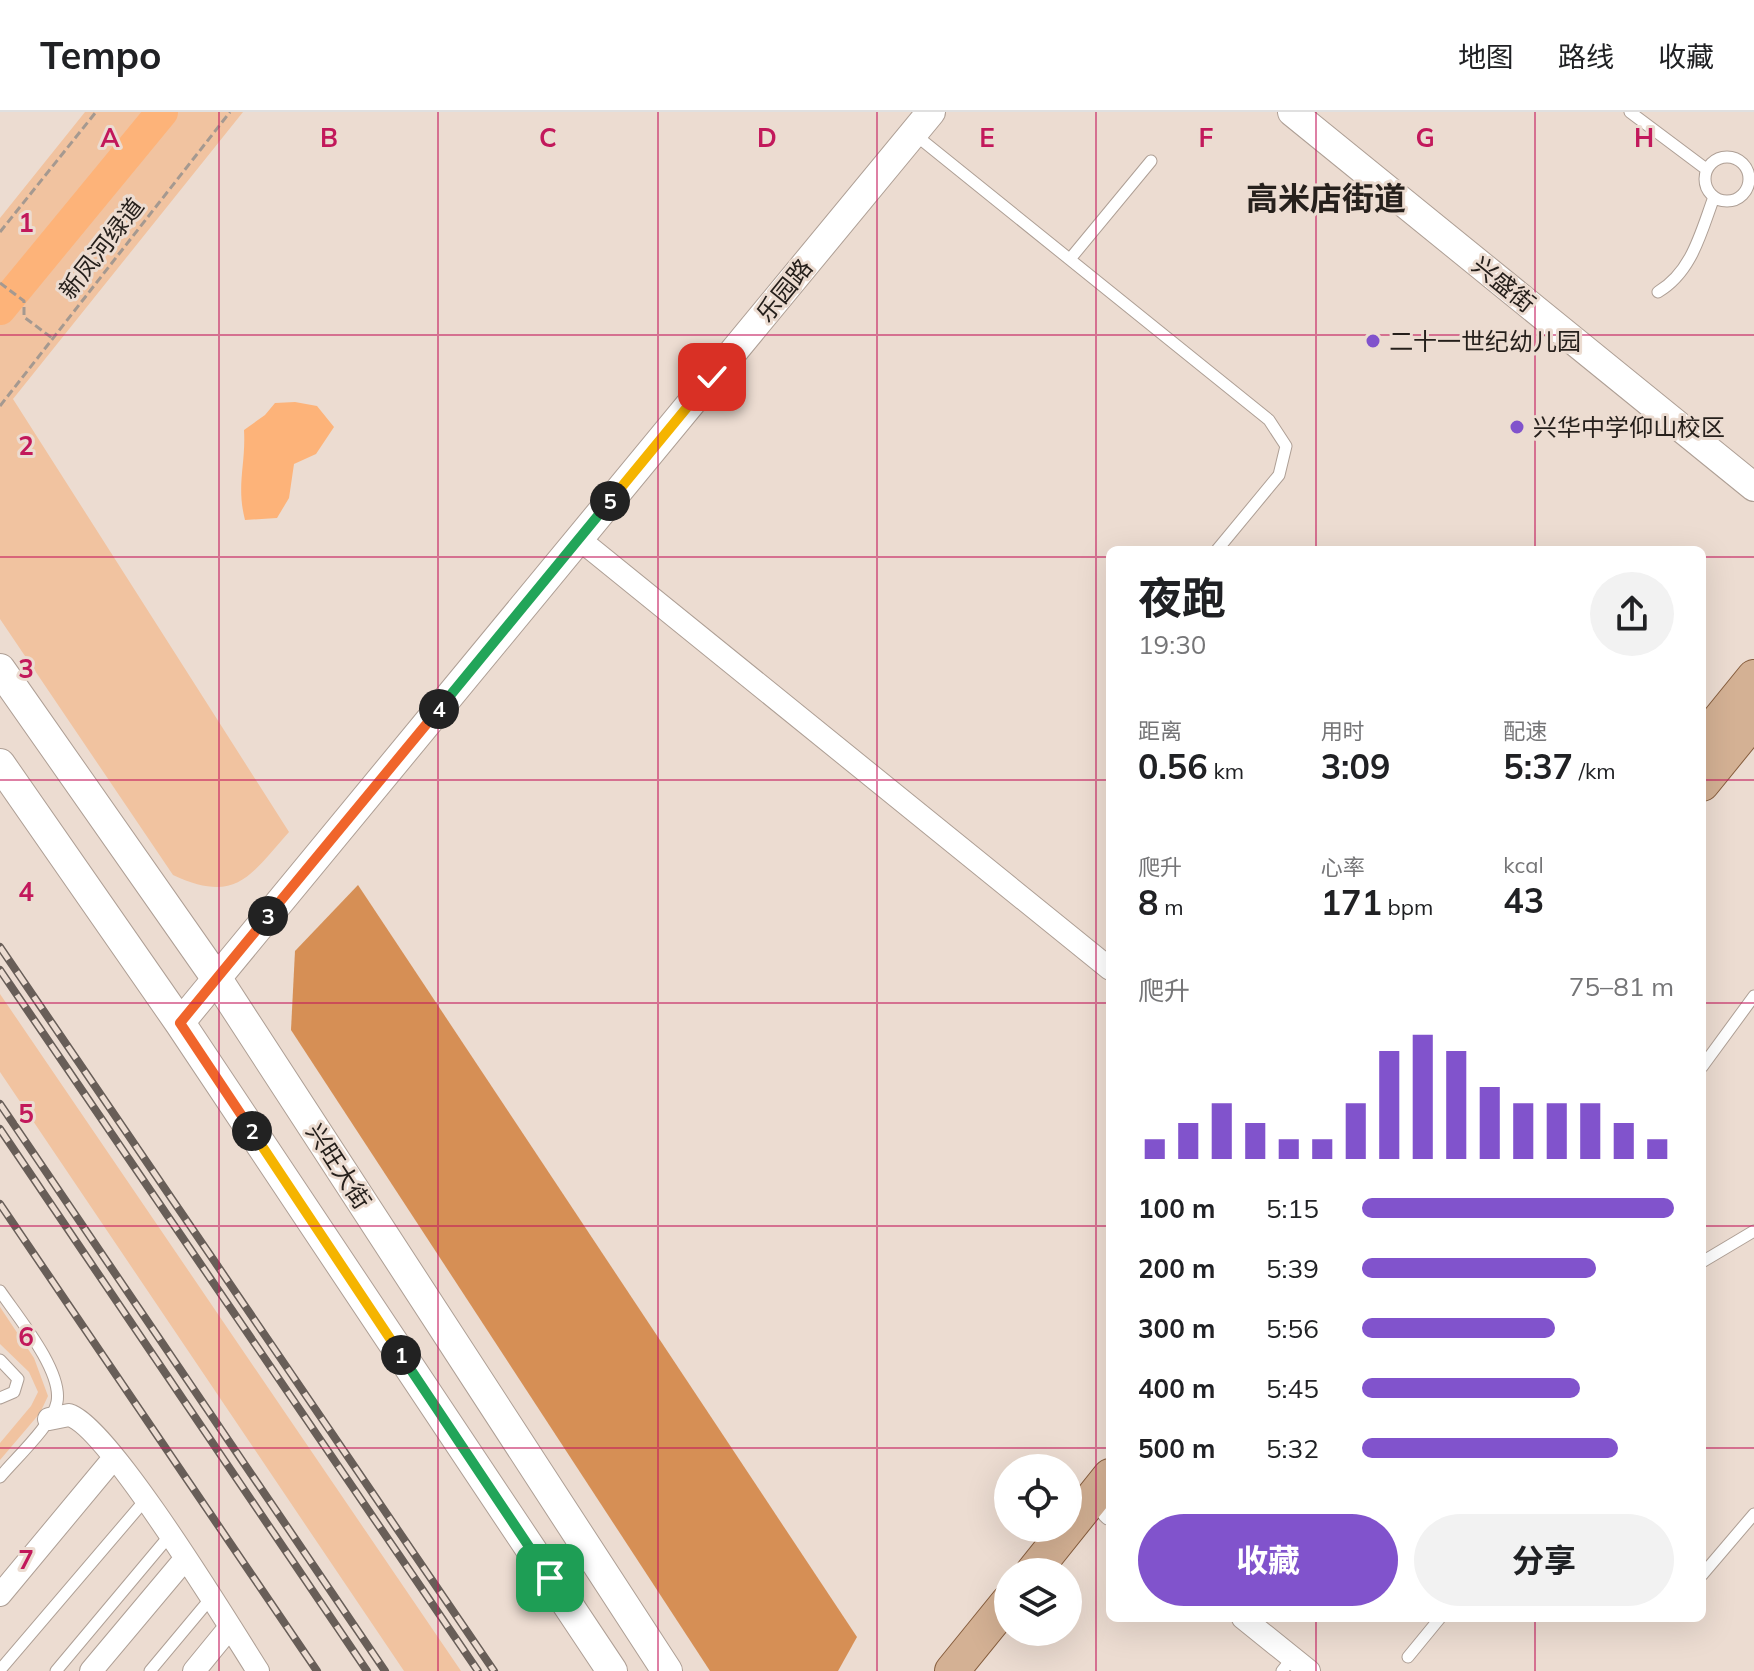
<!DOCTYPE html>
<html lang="zh">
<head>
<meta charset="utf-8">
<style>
	:root { --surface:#fff; --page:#f2f2f2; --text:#202124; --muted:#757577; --line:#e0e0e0; --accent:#8153cc }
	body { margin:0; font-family:Mulish,"Noto Sans SC",sans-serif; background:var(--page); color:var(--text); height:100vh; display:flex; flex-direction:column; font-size:30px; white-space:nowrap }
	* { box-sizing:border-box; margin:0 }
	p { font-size:26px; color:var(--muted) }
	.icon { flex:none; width:44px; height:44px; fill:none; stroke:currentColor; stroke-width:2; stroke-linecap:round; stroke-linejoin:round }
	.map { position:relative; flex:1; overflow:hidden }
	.panel { position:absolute; left:1106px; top:434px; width:600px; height:1076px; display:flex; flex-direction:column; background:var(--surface); border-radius:12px; box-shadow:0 8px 32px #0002 }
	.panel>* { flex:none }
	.tools { position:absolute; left:994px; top:1342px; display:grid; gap:16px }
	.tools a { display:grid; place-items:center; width:88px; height:88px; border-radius:50%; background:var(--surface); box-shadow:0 8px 32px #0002; font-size:40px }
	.pin { position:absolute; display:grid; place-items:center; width:68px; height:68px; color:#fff; margin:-34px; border-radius:16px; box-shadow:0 4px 12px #0006 }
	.km { position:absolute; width:40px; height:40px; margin:-20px; border-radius:50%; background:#222; color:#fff; font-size:22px; line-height:40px; text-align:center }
	.round { display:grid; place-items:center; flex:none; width:84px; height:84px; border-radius:42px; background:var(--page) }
	.summary { display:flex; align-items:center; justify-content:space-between; height:136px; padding:0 32px }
	h1 { font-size:44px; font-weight:700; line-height:60px }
	.metrics { display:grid; grid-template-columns:repeat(3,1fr); gap:12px; height:136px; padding:8px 32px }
	.metrics div { display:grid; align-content:center }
	.metrics b { font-size:34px; font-weight:700 }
	.metrics small { font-size:22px; font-weight:400 }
	.metrics p { font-size:22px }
	.chart { height:224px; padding:16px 32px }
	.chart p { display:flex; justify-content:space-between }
	.chart svg { width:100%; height:144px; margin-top:8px; stroke:var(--accent); stroke-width:6 }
	.primary-button { display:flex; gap:16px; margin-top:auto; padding:16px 32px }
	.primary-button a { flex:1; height:92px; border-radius:48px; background:var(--accent); color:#fff; font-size:32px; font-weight:700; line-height:92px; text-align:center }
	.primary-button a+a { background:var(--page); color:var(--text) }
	ul { padding:0 32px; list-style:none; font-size:26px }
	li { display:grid; grid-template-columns:128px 96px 1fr; align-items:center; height:60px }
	li i { height:20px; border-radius:10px; background:var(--accent) }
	header { display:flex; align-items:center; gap:48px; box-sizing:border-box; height:112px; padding:0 40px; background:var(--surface); border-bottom:2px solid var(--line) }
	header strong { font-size:38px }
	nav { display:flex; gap:44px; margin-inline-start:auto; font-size:28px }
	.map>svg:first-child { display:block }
</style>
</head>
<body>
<header>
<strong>Tempo</strong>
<nav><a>地图</a><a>路线</a><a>收藏</a></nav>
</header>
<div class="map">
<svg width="1754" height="1559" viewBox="0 0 1754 1559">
	<rect width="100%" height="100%" fill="#ecdcd1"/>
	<path fill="#f1c3a0" d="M85,0H243L13,287L289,720C249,765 236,792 173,763L0,507V106Z
		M0,882L461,1559H404L0,960Z
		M0,1195L34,1246L48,1284L40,1301L0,1348V1331L31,1294L38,1280L29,1260L0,1232Z"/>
	<path fill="#d68f55" d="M358,773L857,1525L838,1559H710L291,918L295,839Z"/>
	<path fill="#fdb379" d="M295,290L317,294L334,315L316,342L294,352L289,386L277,406L245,408C236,373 246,353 244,318L265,303L275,291Z"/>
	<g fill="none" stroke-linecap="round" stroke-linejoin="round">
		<path stroke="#fdb379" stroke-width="32" d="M0,197L162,0"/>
		<g stroke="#ae9f95" stroke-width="13">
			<path id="service" d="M1630,0L1706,57
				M913,21L1269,308L1286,334L1279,363L1217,438
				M1705 67a22 22 0 1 1 44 0a22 22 0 1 1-44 0Z
				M1070,147L1151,49
				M1658,180C1692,160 1701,120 1714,85
				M1702,955L1754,884
				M1702,1150L1754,1119
				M0,1179C17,1204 63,1259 57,1290C53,1312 15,1347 0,1365
				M0,1248L18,1267L14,1280L0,1286
				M1702,1463L1754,1402
				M1408,1545L1440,1506
				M0,1558L146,1387
				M56,1559L170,1423
				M150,1559L211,1486
				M1282,1559L1293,1545"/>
		</g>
		<g stroke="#ae9f95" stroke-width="24">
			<path id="minor" d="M579,427L1110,857
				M49,1307L69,1303C108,1314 230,1515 258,1559
				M1108,1400L1110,1402
				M0,1483L113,1347
				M1243,1506L1309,1559
				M91,1559L185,1447
				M194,1559L230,1515"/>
		</g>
		<g stroke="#ae9f95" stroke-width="30">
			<path id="tertiary" d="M1292,0L1754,375
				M180,911L931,0"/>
		</g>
		<g stroke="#ae9f95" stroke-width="32">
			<path id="secondary" d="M0,557L217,867L667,1559
				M0,652L180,911L612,1559"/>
		</g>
		<g stroke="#855c3c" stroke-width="36">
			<path id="primary" d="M1702,629L1754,565
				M1702,672L1754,608
				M1033,1460L1110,1364
				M952,1559L1008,1490"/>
		</g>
		<path stroke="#a59990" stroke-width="3" stroke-dasharray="8 4" stroke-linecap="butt" d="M0,120L96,0
			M0,171L24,189V205L52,226
			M0,294L230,0"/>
		<use href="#service" stroke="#fff" stroke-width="11"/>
		<use href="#minor" stroke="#fff" stroke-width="22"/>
		<use href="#tertiary" stroke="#fff" stroke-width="28"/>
		<use href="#secondary" stroke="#fff" stroke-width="30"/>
		<use href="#primary" stroke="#d4b194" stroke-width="34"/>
		<g stroke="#685e58" stroke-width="8">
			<path id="rail" d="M0,835L494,1559
				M0,858L478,1559
				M0,992L385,1559
				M0,1017L367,1559
				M0,1092L317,1559"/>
		</g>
		<use href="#rail" stroke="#ecdcd1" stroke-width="5" stroke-dasharray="15" stroke-linecap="butt"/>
	</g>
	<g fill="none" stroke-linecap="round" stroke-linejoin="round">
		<g stroke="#fff" stroke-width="16">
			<path id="split-1" d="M401,1243L550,1466"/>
		</g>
		<g stroke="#fff" stroke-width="16">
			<path id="split-2" d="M252,1019L401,1243"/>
		</g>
		<g stroke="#fff" stroke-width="16">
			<path id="split-3" d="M252,1019L180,911L268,804"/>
		</g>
		<g stroke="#fff" stroke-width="16">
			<path id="split-4" d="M268,804L439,597"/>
		</g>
		<g stroke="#fff" stroke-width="16">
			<path id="split-5" d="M439,597L610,389"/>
		</g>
		<g stroke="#fff" stroke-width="16">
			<path id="split-6" d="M610,389L712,265"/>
		</g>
		<use href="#split-1" stroke="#22a559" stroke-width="10"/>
		<use href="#split-2" stroke="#f5b400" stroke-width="10"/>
		<use href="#split-3" stroke="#f0652b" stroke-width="10"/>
		<use href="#split-4" stroke="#f0652b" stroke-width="10"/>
		<use href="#split-5" stroke="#22a559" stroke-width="10"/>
		<use href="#split-6" stroke="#f5b400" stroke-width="10"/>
	</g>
	<path fill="none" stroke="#c2185b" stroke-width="2" stroke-opacity="0.55" d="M219,0V1559M438,0V1559M658,0V1559M877,0V1559M1096,0V1559M1316,0V438M1535,0V438M0,223H1754M0,445H1110M1702,445H1754M0,668H1110M1702,668H1754M0,891H1110M1702,891H1754M0,1114H1110M1702,1114H1754M0,1336H1110M1702,1336H1754M1316,1506V1559M1535,1506V1559"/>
	<g fill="#8153cc" stroke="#ecdcd1" stroke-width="3">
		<circle cx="1373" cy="229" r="8"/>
		<circle cx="1517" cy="315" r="8"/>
	</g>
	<g text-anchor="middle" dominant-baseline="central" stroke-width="6" stroke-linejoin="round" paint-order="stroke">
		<g font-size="24" fill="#26201c" stroke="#ecdcd1">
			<text transform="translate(101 136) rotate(-52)">新凤河绿道</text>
			<text transform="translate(1504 172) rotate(39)">兴盛街</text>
			<text transform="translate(784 178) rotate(-51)">乐园路</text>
			<text transform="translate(339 1054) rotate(57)">兴旺大街</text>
		</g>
		<g font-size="24" fill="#26201c" stroke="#ecdcd1" text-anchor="start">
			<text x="1389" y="229">二十一世纪幼儿园</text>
			<text x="1533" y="315">兴华中学仰山校区</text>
		</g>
		<g font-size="32" font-weight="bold" fill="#26201c" stroke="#ecdcd1">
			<text x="1326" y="86">高米店街道</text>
		</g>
	</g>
	<g font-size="26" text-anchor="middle" font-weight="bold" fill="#c2185b" stroke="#ecdcd1" stroke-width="6" stroke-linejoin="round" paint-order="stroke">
		<text x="110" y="35">A</text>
		<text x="329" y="35">B</text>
		<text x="548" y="35">C</text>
		<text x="767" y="35">D</text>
		<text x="987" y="35">E</text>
		<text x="1206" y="35">F</text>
		<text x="1425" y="35">G</text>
		<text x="1644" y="35">H</text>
		<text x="26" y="120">1</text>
		<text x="26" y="343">2</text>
		<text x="26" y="566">3</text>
		<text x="26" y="789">4</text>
		<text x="26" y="1011">5</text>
		<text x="26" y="1234">6</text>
		<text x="26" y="1457">7</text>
	</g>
</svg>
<div class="tools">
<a><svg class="icon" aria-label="locate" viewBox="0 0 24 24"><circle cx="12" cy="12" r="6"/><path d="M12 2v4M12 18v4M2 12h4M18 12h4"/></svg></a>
<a><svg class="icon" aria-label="layers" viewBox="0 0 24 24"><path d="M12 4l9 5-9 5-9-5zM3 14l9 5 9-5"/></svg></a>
</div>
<div class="pin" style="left:550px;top:1466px;background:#1e9e55"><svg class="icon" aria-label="arrive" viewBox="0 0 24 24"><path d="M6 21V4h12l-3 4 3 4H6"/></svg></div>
<div class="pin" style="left:712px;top:265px;background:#d93025"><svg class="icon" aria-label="check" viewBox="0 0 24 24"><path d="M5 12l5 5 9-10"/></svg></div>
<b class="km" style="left:401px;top:1243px">1</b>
<b class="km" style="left:252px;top:1019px">2</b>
<b class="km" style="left:268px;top:804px">3</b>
<b class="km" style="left:439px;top:597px">4</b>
<b class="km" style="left:610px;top:389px">5</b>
<section class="panel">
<div class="summary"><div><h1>夜跑</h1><p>19:30</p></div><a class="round"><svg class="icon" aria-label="share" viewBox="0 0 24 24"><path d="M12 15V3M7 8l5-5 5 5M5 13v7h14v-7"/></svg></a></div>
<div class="metrics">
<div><p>距离</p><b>0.56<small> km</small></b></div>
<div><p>用时</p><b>3:09</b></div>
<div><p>配速</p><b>5:37<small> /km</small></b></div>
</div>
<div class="metrics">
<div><p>爬升</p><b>8<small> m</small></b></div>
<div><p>心率</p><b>171<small> bpm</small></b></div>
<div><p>kcal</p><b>43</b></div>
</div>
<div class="chart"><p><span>爬升</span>75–81 m</p>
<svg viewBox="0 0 160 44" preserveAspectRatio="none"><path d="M5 44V38M15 44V33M25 44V27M35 44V33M45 44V38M55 44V38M65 44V27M75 44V11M85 44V6M95 44V11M105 44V22M115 44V27M125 44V27M135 44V27M145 44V33M155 44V38"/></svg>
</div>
<ul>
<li><b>100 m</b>5:15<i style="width:100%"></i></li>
<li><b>200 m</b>5:39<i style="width:75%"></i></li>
<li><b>300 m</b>5:56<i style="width:62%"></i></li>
<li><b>400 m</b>5:45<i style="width:70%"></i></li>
<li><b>500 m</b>5:32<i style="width:82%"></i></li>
</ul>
<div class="primary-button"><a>收藏</a><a>分享</a></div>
</section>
</div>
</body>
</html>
